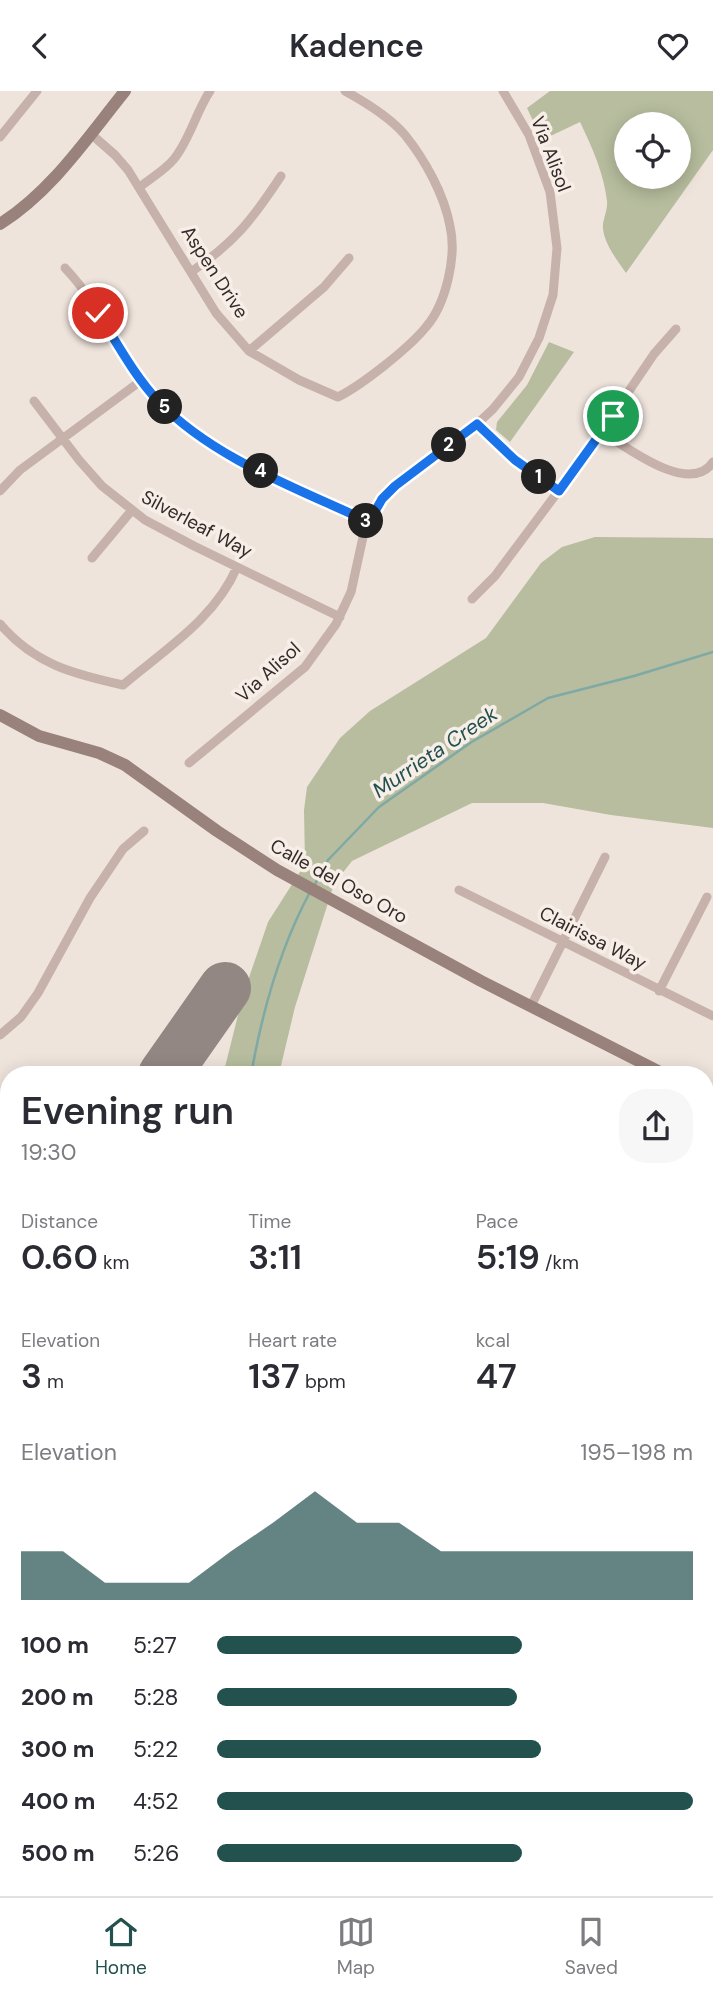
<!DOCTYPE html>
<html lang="en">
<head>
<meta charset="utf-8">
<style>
	:root { --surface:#fff; --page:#f7f7f7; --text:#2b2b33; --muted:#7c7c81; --line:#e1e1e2; --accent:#22514e }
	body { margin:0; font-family:"DM Sans",sans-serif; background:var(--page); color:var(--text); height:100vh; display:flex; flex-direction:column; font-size:26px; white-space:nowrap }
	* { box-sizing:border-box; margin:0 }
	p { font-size:23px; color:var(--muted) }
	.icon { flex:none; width:38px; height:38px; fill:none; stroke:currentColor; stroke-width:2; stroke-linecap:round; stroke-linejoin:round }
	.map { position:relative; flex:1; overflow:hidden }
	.side { position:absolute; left:0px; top:975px; width:714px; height:831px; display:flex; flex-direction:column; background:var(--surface); border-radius:28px 28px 0 0; box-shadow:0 4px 18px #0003 }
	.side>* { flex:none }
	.tools { position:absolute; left:614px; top:21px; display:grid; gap:14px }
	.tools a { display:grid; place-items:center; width:77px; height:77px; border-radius:50%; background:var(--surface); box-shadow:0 4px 18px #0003; font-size:35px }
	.pin { position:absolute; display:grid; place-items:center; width:60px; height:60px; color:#fff; margin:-30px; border:4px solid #fff; border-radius:50%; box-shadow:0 2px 7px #0007 }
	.km { position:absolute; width:35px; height:35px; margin:-18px; border-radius:50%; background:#222; color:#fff; font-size:19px; line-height:35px; text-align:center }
	.round { display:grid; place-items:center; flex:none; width:74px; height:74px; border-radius:28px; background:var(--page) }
	.overview { display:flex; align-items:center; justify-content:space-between; height:119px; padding:0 21px }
	h1 { font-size:38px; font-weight:600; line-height:52px }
	.figures { display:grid; grid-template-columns:repeat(3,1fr); gap:10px; height:119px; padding:7px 21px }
	.figures div { display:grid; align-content:center }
	.figures b { font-size:35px; font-weight:600 }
	.figures small { font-size:19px; font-weight:400 }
	.figures p { font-size:19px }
	.chart { height:196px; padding:14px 21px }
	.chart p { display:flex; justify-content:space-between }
	.chart svg { width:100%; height:126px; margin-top:7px; fill:var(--accent); opacity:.7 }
	ul { padding:0 21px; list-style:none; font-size:23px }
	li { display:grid; grid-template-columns:112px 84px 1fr; align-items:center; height:52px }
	li i { height:18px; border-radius:9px; background:var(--accent) }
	header { display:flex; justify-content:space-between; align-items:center; height:91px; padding:0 21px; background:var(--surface); font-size:32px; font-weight:600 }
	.tab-bar { display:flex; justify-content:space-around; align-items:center; height:98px; border-top:2px solid var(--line); background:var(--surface); font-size:19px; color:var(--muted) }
	.tab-bar a { display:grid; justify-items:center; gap:4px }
	.tab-bar .active { color:var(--accent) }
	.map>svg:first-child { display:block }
</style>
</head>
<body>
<header><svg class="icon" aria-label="back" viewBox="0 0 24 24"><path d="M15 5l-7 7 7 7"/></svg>Kadence<svg class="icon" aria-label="heart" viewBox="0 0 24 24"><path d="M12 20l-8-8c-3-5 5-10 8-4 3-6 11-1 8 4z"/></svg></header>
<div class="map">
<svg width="713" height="1805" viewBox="0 0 713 1805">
	<rect width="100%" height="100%" fill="#efe4dc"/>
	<path fill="#b7bd9e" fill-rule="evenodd" d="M550,0H713V59L626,182C617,169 605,154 603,138C602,129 608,120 607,110C604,83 592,56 580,31L542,49L527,17ZM626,33H679V86H626Z
		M549,251L574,261L510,351L496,339L497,331L527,294Z
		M595,446L713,447V737L611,724L543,712H472L352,770L334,793L295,916L279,983L223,984L243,904L268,831L305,773L304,719L307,696L340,647L370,620L486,547L541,472L562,456Z
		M9,1411V1490L0,1497V1433Z"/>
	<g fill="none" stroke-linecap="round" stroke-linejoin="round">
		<path stroke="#7ea9a5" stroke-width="2.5" d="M314,795L328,769L379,716L470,652L548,607L634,585L713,561
			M251,984C262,921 280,857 310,801
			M705,1062L713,1064
			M0,1475L9,1464"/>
		<path stroke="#928782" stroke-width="52" d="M164,984L225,897
			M0,1216L9,1204"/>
		<path stroke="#c6b2aa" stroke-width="9" d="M91,43L115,64L128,79L216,222L249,260L299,289L338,306C362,294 409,257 426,236C446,213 457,165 450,135C444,103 425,69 405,44C390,26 365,11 345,0
			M0,46L37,0
			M140,96C151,87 165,79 174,68C190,48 196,21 210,0
			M65,177C102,216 122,267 157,308C204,363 303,400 369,431
			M191,181C235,151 252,129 281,85
			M249,260L324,196L349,167
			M34,310L79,369L102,395L145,429L194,455L340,526
			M477,333L515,369L559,400
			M602,341C625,355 690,406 713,371
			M0,400L20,379L142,289
			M92,467L132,419
			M472,508L495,485L589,359L654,263L676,238
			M0,533C34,573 73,583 123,594C164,559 215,528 237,476
			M189,672L305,576L336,533L351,501L363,446L382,408L395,395L477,333L493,318L519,286L539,247L553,204L557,157L550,101L529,44L503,0
			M459,799L713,925
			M659,900L707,806
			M531,915L605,766
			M0,944L21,926L38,902L90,807L123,758L144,740
			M705,1135L713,1136
			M705,1326L713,1293
			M705,1384L713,1385
			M705,1509L713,1510
			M705,1625L713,1626
			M0,1699L9,1688
			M705,1764L713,1762
			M115,1805L117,1797
			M246,1805L248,1797
			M502,1805L504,1797
			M644,1805L649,1797"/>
		<path stroke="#99827b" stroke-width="12" d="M0,133C52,100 87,47 125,0
			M0,624L39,645L99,662L125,674L217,740L277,779L481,890L666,984
			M705,1004L713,1007"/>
	</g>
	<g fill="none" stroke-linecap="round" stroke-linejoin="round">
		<g stroke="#fff" stroke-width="14">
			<path id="route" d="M98,222C117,252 135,286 159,311C214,368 299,398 369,431L382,408L395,395L477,333L515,369L559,400L613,325"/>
		</g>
		<use href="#route" stroke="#1a73e8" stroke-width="9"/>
	</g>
	<g text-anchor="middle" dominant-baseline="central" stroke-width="7" stroke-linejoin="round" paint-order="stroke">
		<g font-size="19" fill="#342a28" stroke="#f7eee8">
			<text transform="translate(551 63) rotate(69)">Via Alisol</text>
			<text transform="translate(215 181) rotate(57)">Aspen Drive</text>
			<text transform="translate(197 433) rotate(28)">Silverleaf Way</text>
			<text transform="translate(268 581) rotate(-42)">Via Alisol</text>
			<text transform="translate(339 790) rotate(29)">Calle del Oso Oro</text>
			<text transform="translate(593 847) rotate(27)">Clairissa Way</text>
		</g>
		<g font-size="21" font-style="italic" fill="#22514e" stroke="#f7eee8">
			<text transform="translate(435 661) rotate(-34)">Murrieta Creek</text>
		</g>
	</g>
</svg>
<div class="tools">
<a><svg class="icon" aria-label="locate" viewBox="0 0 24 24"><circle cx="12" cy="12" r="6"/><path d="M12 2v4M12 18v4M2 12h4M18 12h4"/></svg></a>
</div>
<div class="pin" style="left:613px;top:325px;background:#1e9e55"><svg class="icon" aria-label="arrive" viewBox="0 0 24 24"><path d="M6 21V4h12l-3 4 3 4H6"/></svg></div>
<div class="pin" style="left:98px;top:222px;background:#d93025"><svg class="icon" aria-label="check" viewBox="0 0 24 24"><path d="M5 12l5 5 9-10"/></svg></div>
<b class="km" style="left:539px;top:386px">1</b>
<b class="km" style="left:449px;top:354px">2</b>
<b class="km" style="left:366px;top:430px">3</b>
<b class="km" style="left:261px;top:380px">4</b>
<b class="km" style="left:165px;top:316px">5</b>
<section class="side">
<div class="overview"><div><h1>Evening run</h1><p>19:30</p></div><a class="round"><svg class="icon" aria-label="share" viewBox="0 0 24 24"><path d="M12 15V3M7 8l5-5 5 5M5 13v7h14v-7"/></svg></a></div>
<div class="figures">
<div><p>Distance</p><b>0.60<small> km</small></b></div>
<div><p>Time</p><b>3:11</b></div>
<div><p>Pace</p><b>5:19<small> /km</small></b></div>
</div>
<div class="figures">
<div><p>Elevation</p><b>3<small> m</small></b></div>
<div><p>Heart rate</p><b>137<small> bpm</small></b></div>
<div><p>kcal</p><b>47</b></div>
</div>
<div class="chart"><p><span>Elevation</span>195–198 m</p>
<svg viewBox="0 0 160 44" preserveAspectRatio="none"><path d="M0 44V27L10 27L20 38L30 38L40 38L50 27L60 17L70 6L80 17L90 17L100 27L110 27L120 27L130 27L140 27L150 27L160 27V44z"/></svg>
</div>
<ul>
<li><b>100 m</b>5:27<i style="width:64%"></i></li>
<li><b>200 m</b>5:28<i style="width:63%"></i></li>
<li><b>300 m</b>5:22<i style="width:68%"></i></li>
<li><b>400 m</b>4:52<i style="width:100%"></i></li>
<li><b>500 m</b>5:26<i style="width:64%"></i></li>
</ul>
</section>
</div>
<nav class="tab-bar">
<a class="active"><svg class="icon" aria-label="home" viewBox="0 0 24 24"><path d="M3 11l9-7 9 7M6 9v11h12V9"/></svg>Home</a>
<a><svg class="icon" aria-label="map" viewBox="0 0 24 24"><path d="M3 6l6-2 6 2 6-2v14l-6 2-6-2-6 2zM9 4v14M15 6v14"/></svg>Map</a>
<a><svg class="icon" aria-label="saved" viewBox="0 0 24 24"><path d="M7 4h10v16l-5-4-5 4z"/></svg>Saved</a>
</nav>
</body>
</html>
